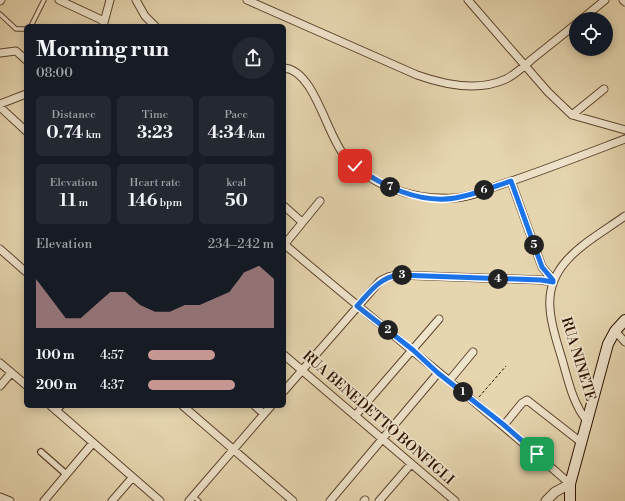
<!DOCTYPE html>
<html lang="en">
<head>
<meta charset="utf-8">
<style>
	:root { --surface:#171b24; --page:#242831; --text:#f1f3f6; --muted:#9ea1a6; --accent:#c59692 }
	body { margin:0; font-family:"Libre Bodoni",serif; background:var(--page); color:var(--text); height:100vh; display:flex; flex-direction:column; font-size:15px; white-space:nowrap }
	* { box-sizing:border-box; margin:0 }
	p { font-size:13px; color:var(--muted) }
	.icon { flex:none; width:22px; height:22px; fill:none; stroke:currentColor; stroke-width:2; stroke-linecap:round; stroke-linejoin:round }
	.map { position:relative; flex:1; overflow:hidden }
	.details { position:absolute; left:24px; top:24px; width:262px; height:384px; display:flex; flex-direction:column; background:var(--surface); border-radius:6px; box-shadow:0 2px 10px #0003 }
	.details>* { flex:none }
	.buttons { position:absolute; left:569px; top:12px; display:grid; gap:8px }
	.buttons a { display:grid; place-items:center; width:44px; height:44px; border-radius:50%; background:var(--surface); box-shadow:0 2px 10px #0003; font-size:20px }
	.pin { position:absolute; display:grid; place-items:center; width:34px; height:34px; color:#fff; margin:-17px; border-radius:8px; box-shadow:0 2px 6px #0006 }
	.km { position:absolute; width:20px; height:20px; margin:-10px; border-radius:50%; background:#222; color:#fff; font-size:11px; line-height:20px; text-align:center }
	.round { display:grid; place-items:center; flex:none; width:42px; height:42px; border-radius:21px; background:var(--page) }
	.summary { display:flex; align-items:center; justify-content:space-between; height:68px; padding:0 12px }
	h1 { font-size:22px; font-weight:700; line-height:30px }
	.metrics { display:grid; grid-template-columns:repeat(3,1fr); gap:6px; height:68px; padding:4px 12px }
	.metrics div { display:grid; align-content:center; border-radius:6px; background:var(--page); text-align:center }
	.metrics b { font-size:17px; font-weight:700 }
	.metrics small { font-size:11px; font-weight:400 }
	.metrics p { font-size:11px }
	.chart { height:112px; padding:8px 12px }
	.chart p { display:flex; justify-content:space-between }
	.chart svg { width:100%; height:72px; margin-top:4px; fill:var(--accent); opacity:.7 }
	ul { padding:0 12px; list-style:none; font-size:13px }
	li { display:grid; grid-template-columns:64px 48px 1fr; align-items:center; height:30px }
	li i { height:10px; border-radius:5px; background:var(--accent) }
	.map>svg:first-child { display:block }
</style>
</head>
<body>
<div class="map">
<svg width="625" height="501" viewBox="0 0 625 501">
	<rect width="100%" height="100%" fill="#e6d6b0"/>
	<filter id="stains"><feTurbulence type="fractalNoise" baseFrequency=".005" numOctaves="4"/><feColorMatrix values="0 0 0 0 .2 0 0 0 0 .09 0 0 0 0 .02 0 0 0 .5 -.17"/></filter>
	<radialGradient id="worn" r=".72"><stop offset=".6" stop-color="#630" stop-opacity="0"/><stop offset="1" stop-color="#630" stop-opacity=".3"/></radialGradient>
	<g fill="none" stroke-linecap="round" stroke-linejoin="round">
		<g stroke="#5e442d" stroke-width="5.5">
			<path id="service" d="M0,14L16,29H26
				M31,26L44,0
				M193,496L199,501"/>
		</g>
		<g stroke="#5e442d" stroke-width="8">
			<path id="pedestrian" d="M56,411L61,406
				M41,452L66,474"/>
		</g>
		<g stroke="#5e442d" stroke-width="9">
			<path id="minor" d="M59,0L104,21
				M136,0L145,16L155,26
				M247,0L417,75C445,85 478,92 506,79C516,74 523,67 531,60C546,48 561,36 576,24
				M468,0L548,92L572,115L625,130
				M623,0L625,2
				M0,1L1,0
				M582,19L605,0
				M103,26L110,0
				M0,53L16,51L26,60
				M284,68C314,70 326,133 344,155C369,186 414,200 453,198C468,198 485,190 500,185C542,171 583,155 625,139
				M0,104L26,94
				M0,107L26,131
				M572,115L604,89
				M511,181L542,267L553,280
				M284,206L302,222
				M284,244C379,325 477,401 570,484
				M284,245L320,201
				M0,249L26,272
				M615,331L625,342
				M284,355L455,501
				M0,363L26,385
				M449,381L473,352
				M0,386L11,373
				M284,391L380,281L388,277L398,275L541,280L553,282
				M51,406L160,501
				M183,406L293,501
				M255,406L264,414
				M355,416L439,319
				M587,421C573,404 568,380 562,359C557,342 551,326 550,308C546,261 592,240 625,216
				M504,425L522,403L527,400L582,443
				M0,497L10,501
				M44,501L92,444
				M112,501L132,478
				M189,501L271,406
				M330,501L438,373
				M364,501L365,500
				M379,501L411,464"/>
		</g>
		<g stroke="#5e442d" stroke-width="11">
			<path id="tertiary" d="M546,501L555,492L570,484"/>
		</g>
		<g stroke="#301301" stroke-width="12">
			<path id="secondary" d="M570,501V484L608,344L615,331L625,320"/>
		</g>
		<path stroke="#301301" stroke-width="1" stroke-dasharray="3 2" stroke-linecap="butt" d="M479,397L506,366"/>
		<use href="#service" stroke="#efe4cc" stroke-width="3.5"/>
		<use href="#pedestrian" stroke="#efe4cc" stroke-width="5.5"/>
		<use href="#minor" stroke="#efe4cc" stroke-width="7"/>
		<use href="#tertiary" stroke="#efe4cc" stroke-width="9"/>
		<use href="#secondary" stroke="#efe4cc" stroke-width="10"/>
	</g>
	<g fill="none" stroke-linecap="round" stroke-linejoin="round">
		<g stroke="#fff" stroke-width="8">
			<path id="route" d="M355,166C382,186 420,204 455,198C474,195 493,187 511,181L542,267L553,280V282L541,280L398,275C379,278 370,292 357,306L413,350L438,373L504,425L537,454"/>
		</g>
		<use href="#route" stroke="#1a73e8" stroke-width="5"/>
	</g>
	<g text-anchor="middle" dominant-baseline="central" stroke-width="3.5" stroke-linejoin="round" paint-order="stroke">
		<g font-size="14" fill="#301301" stroke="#efe4cc">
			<text transform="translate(578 359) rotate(73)">RUA NINETE</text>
			<text transform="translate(378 418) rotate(41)">RUA BENEDETTO BONFIGLI</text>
		</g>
	</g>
	<rect width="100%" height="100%" filter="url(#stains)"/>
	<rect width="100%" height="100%" fill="url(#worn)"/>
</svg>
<div class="buttons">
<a><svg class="icon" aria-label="locate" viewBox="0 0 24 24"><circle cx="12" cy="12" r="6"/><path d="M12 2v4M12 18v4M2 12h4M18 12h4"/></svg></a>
</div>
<div class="pin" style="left:537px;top:454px;background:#1e9e55"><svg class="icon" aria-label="arrive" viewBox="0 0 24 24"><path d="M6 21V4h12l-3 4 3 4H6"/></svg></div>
<div class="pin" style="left:355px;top:166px;background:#d93025"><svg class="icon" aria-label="check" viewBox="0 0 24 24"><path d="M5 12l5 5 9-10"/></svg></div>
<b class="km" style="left:463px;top:392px">1</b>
<b class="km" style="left:388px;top:330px">2</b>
<b class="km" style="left:402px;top:275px">3</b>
<b class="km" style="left:498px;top:279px">4</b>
<b class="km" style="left:534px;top:245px">5</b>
<b class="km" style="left:484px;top:190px">6</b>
<b class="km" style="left:390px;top:187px">7</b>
<section class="details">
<div class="summary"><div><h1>Morning run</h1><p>08:00</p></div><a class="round"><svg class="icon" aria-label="share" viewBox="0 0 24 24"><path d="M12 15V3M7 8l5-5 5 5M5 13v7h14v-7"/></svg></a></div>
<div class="metrics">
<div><p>Distance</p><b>0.74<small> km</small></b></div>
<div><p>Time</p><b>3:23</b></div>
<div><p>Pace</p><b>4:34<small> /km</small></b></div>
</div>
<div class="metrics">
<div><p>Elevation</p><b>11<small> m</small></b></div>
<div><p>Heart rate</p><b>146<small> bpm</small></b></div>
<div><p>kcal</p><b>50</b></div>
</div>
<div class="chart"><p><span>Elevation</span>234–242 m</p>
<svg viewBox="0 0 160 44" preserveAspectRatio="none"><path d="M0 44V14L10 26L20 38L30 38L40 30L50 22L60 22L70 30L80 34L90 34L100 30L110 30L120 26L130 22L140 10L150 6L160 14V44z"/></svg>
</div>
<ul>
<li><b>100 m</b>4:57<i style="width:53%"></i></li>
<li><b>200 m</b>4:37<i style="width:69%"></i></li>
</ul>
</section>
</div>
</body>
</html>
